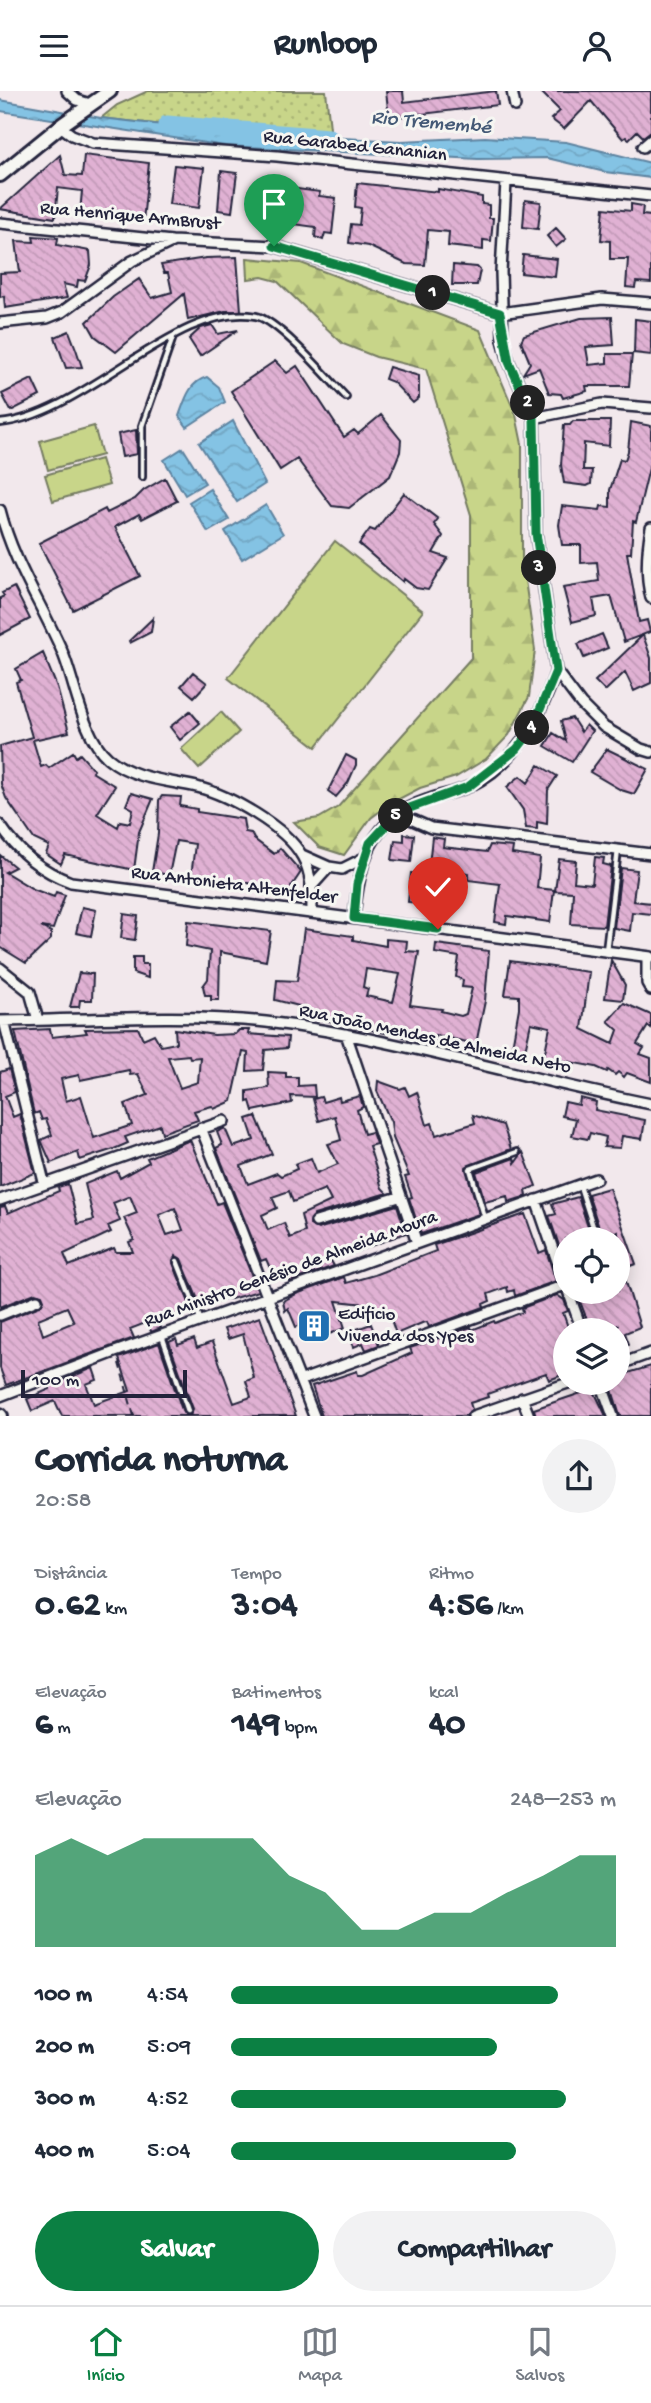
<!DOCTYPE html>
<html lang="pt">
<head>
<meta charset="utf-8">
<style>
	:root { --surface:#fff; --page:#f2f2f3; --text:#1f2937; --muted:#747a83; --line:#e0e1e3; --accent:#0b8043 }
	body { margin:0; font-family:"Gochi Hand",sans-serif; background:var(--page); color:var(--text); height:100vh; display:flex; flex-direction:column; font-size:26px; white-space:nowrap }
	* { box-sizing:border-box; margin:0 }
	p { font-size:23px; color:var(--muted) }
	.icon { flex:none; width:38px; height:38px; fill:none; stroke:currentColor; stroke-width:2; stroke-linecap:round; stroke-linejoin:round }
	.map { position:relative; height:1325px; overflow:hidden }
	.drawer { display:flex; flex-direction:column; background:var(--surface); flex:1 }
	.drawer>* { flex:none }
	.buttons { position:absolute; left:553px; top:1136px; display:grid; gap:14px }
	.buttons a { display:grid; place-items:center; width:77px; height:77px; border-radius:50%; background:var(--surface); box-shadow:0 4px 18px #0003; font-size:35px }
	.scale { position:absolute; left:21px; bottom:18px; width:166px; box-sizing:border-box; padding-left:7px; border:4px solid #22223b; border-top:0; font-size:19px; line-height:24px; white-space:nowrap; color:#22223b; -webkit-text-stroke:5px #f6f6f2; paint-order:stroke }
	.pin { position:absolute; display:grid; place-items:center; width:60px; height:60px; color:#fff; margin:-72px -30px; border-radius:50% 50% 50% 0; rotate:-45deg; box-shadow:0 0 7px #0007 }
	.pin .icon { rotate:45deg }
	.km { position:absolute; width:35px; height:35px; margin:-18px; border-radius:50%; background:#222; color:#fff; font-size:19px; line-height:35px; text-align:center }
	.round { display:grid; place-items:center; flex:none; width:74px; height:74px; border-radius:37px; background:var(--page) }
	.summary { display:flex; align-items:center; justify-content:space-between; height:119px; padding:0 35px }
	h1 { font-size:38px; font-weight:700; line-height:52px }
	.stats { display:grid; grid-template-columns:repeat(3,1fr); gap:10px; height:119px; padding:7px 35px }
	.stats div { display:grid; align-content:center }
	.stats b { font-size:35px; font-weight:700 }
	.stats small { font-size:19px; font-weight:400 }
	.stats p { font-size:19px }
	.chart { height:196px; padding:14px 35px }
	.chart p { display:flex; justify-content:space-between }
	.chart svg { width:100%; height:126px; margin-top:7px; fill:var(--accent); opacity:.7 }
	.action { display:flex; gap:14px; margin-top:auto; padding:14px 35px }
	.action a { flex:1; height:80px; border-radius:42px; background:var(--accent); color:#fff; font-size:28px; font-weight:700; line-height:80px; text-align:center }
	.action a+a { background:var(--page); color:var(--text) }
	ul { padding:0 35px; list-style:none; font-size:23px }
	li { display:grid; grid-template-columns:112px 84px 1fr; align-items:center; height:52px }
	li i { height:18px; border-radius:9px; background:var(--accent) }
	header { display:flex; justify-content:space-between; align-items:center; height:91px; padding:0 35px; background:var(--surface); font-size:32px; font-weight:700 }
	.tabs { display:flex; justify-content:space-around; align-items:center; height:98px; border-top:2px solid var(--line); background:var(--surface); font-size:19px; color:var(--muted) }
	.tabs a { display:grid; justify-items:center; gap:4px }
	.tabs .selected { color:var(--accent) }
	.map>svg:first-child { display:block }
</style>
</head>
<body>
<header><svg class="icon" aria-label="menu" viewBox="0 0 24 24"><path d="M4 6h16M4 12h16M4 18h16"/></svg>Runloop<svg class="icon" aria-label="person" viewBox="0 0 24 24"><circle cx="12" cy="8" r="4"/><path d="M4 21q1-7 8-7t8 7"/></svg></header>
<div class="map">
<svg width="651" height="1325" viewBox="0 0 651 1325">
	<defs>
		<pattern id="forest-firs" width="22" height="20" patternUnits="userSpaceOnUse" patternTransform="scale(1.75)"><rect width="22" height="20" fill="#c8d589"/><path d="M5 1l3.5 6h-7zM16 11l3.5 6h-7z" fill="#acb777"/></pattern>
		<pattern id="park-dots" width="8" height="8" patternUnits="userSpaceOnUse" patternTransform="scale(1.75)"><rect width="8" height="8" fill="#c8d589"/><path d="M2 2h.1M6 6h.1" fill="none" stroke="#acb777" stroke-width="1.8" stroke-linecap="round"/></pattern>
		<pattern id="water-waves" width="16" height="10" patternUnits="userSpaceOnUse" patternTransform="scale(1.75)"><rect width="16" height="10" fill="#84c3e4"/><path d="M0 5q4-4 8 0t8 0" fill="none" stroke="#72a7c4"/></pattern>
		<pattern id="building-back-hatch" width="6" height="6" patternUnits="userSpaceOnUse" patternTransform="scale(1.75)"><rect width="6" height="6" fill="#e0b1d3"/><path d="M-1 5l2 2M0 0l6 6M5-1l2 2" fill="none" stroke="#c098b6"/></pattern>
	</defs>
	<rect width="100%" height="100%" fill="#f2e8ec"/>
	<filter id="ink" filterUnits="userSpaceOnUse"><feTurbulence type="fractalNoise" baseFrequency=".0143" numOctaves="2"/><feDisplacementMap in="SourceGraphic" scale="14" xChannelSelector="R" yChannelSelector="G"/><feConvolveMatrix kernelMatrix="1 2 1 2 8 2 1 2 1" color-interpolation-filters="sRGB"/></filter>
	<g filter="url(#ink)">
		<path fill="url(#forest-firs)" stroke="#757c62" stroke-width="2" d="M247,167L301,172L480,239L516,324L522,353V468L535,559L529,606L509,644L486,668L456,686L420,697L391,712L371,727L344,764L319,756L294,731L319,727L338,716L471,567V424L426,278L376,266L343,253L277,190L262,186L248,188Z"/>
		<path fill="url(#park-dots)" stroke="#757c62" stroke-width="2" d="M148,0H326L331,47L225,41L101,27L117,14Z"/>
		<path fill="#c8d589" stroke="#757c62" stroke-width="2" d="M94,335L102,364L48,379L40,350Z
			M101,368L109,394L53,410L45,384Z
			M335,450L423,520L316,656L228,587Z
			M221,621L239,641L199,678L181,658Z"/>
		<path fill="url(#water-waves)" stroke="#5d83a0" stroke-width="2" d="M0,9L101,27L225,41L401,50L485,46L566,51L651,72V87L605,81L547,67L478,68L225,55L0,20Z
			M207,286L219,296L225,311L187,336L179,325C185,309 189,291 207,286Z
			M233,330L265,393L237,411L199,352Z
			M183,357L205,392L185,404L164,369Z
			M210,398L229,429L208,441L189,411Z
			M266,414L283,443L242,468L225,440Z"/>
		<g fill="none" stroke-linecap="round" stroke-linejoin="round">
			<path stroke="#84c3e4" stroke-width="19" d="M167,34L329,47"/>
		</g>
		<path fill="url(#building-back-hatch)" stroke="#22223b" stroke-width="2" fill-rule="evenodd" d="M386,0H403L404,11L496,0L498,14L389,27Z
			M540,0H651V40L643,46L637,40L629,48L626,46L623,48L591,10L564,38L551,28L560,20Z
			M60,64L65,84L82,85L84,64L149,72L143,130L80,122L82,100L58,97L55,127L0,118Z
			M174,74L204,77L199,117L169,113Z
			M221,80L237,82L232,121L218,119Z
			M357,92L438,101V98L482,106V113L489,114V127H493L491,150L483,149V159L448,155L449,141L428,139L425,174L406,173L368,155L349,152L351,133L359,134L361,117L355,116Z
			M290,97L320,101L319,105L336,107L332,143L325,142L323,149L315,146L316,136L286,132Z
			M525,109L541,111L538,138L523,136Z
			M631,113L643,115L642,124L651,125V192L636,191L635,197L626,196L628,168H610V150L601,149L604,117L631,120Z
			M556,137L566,148L556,156L547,145Z
			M33,145L58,147L57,154L90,160L91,174L85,190L78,189L77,196L63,193L67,207L5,217L4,205L0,206V182L20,181L16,150L34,151Z
			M523,164L557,168L555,186L521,182Z
			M237,166L241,220H225L188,229L184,203L116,261L95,245L87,231L113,206L139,188L152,207L172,201L168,182H164L161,174L206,167Z
			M453,174L477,176L480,179L477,194H452Z
			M612,226L614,254L586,256L589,274L607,272V263H632L629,295H586L587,300L563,307L561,303L549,302L539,277L523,283L530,272L521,250L524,244L581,227Z
			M635,228L651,230V264L634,262Z
			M212,234L218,243L238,239L200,265L189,248L201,237Z
			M69,240L76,258L82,276L66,277L55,246Z
			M275,270L287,282L297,275L344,346L354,339L358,343L381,324L401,349L400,361L390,385L349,417L332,415L297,368L280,379L231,300Z
			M389,276L419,285V307L413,312L393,291L385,288Z
			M32,288L40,305L11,320L2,303Z
			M573,330H610L609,355L584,352L583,379H592L591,393L587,395L564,392L561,374L564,334H570Z
			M631,331L651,335V369L636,431L633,430L631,462H627L639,531L647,529L650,541L624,551L611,505L593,508L596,525L572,531L563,496L599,490L597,471L581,472V454H562L559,434L562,415L600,419L601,415L610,416V399L620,368L625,369L628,360Z
			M136,339L137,363L122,366L118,343Z
			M165,387L177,410L142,428L139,423L115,436L140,485L73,519L39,452L105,418L107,422L135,408L144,399Z
			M404,402L438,428L434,433L443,445L433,462L448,467L428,499L416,497L404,488L403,491L359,453L370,438L375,440Z
			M14,496L30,528L0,544V507L4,505L2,502Z
			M153,527L151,541L130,552L129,550Z
			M602,543L608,557L584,567L578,553Z
			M643,544L651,567V592L634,600L625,581L605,600L595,590Z
			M43,562L57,596L69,641L33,649L41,676L46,674L49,677L73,661L76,666L80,663L94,679L92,681L115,695L97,723L118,736L120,730L130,732L133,718L126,714L131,702L153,708L139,741L134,779L65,764L61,773L46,763L49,755L34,748L6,707L1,693L0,655L32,646L16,591L21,589L16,578Z
			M193,581L207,592L194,606L181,595Z
			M190,620L200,632L180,649L170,636Z
			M572,627L581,641L586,634L592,640L572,671L545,655L553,642L566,650L561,630Z
			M607,658L648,678L634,703L621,699L590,681Z
			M346,664L356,669V674L348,692L336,706L328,700Z
			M539,674L557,685L548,699L547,733L537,731V738L526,737L523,719L507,696L520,685L528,692Z
			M162,705L181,706L180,715L197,718V721L243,728L245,741L251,742L254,748L274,763L280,757L301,781L291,796L298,803L291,805L263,803L265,797L248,792L194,787L191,786L195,753L176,750L169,784L152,781L158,743L159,709Z
			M404,743L414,744L411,771L392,769L395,749L404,750Z
			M432,746L444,748L443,756L487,761L490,754L513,756L512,763L540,767L537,797L554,799L550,831L507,825L506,833L495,831L500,793L468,789L469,782L453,780L452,787L428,784Z
			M0,764L15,776L5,781L33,798L54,806L56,801L65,804L53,838L41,836L51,841V848L26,872L0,856Z
			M595,766L604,767L603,773L611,775L604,835L571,833L573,801L555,800L559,768L576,770L574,791L592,793Z
			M621,777L637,779L633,810L651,812V823L632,821L630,840L614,837Z
			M411,782L428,784L424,813L408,811Z
			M82,816L96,819L91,845L76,842Z
			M124,823L138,825L135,849L121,847Z
			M188,830L271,840L266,870L220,861L219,909H211V904H205L203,895L208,888L210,860L186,855Z
			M304,838L353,845V849L386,855V848L407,850L406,860L419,861L410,914L442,918L441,920L461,925L466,923L472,897L462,896L463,889L456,886L459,866L435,862L436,853L489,860L485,910L476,953L435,944V953L403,946L404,938L388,934L386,942L305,925L307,917L275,909L277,889L297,890ZM366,878L400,883L393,911L366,905L368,898L363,896Z
			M133,866H142V873H148V887L133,882Z
			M611,869L625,894L623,909L605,907Z
			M510,870L589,881L582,938L613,953L618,939L608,930L624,912L651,924V937L648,935L637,953L644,957L640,963L651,967V991L627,982L624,986L618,981L615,984L608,979L607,981L596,976L544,966L550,936L531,932L524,964L511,961L519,917V905L505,904Z
			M79,882L93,883L92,909H80L79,916H70Z
			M138,937L143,948L154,943L161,955L176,952L175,938L214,944L235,943L239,939H249L248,943L288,946L287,957L265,959L263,979L247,980L248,962L243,961L232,1010L214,1018L212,1015L194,1020L198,1029L162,1042L160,1034L125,1046L128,1052L114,1058L80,1069L78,1061L51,1072L41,1049L52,1044L46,1028L42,1029L39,1021L34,1023L15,940L50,938L52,946L87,942L85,938ZM189,964L190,967L200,966L198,991L180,997L168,966ZM129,979L130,984L138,983L148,1004L125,1013L132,1034L94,1047L81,1005L66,1010L61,988L79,984L80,989Z
			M9,978L15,1001L5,1005L13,1026L20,1023L35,1082L0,1096V981Z
			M268,981L286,982V986H298V995L314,994L315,1006L291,1005L292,1012L253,1020L250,1010L247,1011V1000L269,997Z
			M378,990L400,998L405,996L409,1005L417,1001L427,1034L432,1032L436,1044L475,1032L473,1024L503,1034L511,1058L466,1076L479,1123L421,1143L409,1107L412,1106L405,1086L409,1085L393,1047L391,1031L377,1000Z
			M360,1005L363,1016L357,1019L364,1043L372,1041L376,1053L369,1055L382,1097L387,1102L314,1124L310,1134L318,1138L397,1114L406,1142L352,1162L351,1159L330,1168L334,1175L290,1191L288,1184L275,1189L266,1168L261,1170L216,1057L222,1054L217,1041L225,1037L233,1056L254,1049L247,1028L256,1025L272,1063L241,1075L248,1093L277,1082L281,1085L297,1078L295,1073L311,1067L317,1082L338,1073L328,1053L341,1049L335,1025L319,1030L313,1008L321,1006L323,1011L339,1006L340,1010ZM325,1098L331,1110L301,1124L305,1141L290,1147L284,1132L268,1139L262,1124L277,1117L272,1106L289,1100L293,1111Z
			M580,1007L596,1011L595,1019L645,1029L642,1048L622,1045L620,1057L604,1056L606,1046L590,1042L588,1048L572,1045L576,1028L562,1025L565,1011L579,1014Z
			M190,1049L217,1113L222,1111L258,1200L231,1208L224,1207L201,1216L181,1168L176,1165L173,1172L192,1219L159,1230L161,1237L151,1241L148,1231L130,1238L134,1247L6,1294L0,1277V1231L40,1215L44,1209L42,1204L35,1202L0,1216V1116L5,1115L8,1122L59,1100L58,1096L68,1093L78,1133L94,1129L85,1093L117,1080L120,1087L149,1071L147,1067ZM130,1105L137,1122L124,1127L134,1149L129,1151L133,1161H116L114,1157L69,1175L64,1163L111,1141L108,1135L120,1130L113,1112ZM175,1117L183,1139L167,1144L159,1124ZM67,1216L74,1231L43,1244L38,1228Z
			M523,1061L536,1095L526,1099L527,1105L508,1111L507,1105L485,1111L476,1081L514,1067L515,1072Z
			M609,1097L636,1173L622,1178L640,1236L625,1242L629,1253L618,1258V1234L591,1239L576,1200H618V1140L602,1146L588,1103Z
			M578,1106L592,1148H565V1172L549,1125L556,1123L552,1113Z
			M525,1123L539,1162L546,1159L556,1190L515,1205L514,1199L508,1201L507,1196L488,1203L490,1210L483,1213L484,1216L429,1236L427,1231L422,1232L396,1243L389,1223L379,1226L375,1214L336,1210L345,1237L314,1249L305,1232L296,1236L288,1217L285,1220L283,1210L296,1203L344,1186L346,1192L374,1184L436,1160L434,1154Z
			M557,1204L564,1209L568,1220L563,1222L569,1239H565V1283L549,1289L546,1282L487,1303L488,1306L470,1312L472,1318L466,1325H322L312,1295L357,1280L358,1284H363L412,1262L410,1257L471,1236L472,1239L494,1230L495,1232L523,1221L522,1217Z
			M260,1226L296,1325H62L55,1310L32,1320L27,1308L50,1298L49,1295L93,1277L97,1289L86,1293L94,1313L130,1300L119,1267L159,1252L183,1322L190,1324L193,1318L169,1251L176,1248L178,1254L194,1248L197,1257L212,1251L234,1312L251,1306L246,1290L254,1287L243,1243L228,1248L224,1238Z
			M371,1233L379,1254L366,1259L363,1252L354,1256L348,1241Z
			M651,1275V1325H620L610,1292H618V1285Z
			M593,1298L606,1325H536L534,1318Z"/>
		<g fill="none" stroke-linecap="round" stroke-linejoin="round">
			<g stroke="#22223b" stroke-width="10">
				<path id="service" d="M0,332C85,324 178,210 256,225C278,229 329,288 346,306
					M142,386V335L173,246
					M606,860L618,759
					M580,1095L597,1148
					M485,1127L470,1078L517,1061
					M177,1170L201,1230
					M162,1245L188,1320"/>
			</g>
			<g stroke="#22223b" stroke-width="14">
				<path id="minor" d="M67,0L77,9L90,13
					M512,0L515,15
					M60,35L72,44L93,52L277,65L651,105
					M643,56L651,49
					M506,91L501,181L503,249L509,271L534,327L536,442L556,580L581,613L604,636L641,658L651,661
					M0,132L172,150L274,155L500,222L602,208L651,212
					M0,232L47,227L62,221L132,170L172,151
					M534,327L602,313L651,317
					M0,419C13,471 41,512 62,560C75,590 82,645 108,667C133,688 166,689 197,696C229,704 286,736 302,765C312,782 312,803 312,822
					M651,437C647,460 645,484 651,507
					M399,723L431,737L651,763
					M0,734C18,761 40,780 71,791L651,866
					M302,764L329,776L342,778
					M342,778L364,767
					M311,796L329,776
					M354,827C359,773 369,728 427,709C440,704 455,702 468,696C517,672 539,629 556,580
					M647,866V892L651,899
					M0,877L30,901L38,929
					M0,930C88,929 178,922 266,931C396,946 523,988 651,1013
					M4,930L44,1091
					M346,943L417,1152
					M201,1037L314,1325
					M0,1109L224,1030
					M536,1109L565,1193
					M316,1131L399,1106
					M568,1200L582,1239
					M0,1224L37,1209
					M618,1274L651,1262
					M302,1289L565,1194
					M601,1292L613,1325
					M0,1305L115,1261L596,1088
					M522,1307L529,1325
					M473,1325L568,1292"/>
			</g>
			<g stroke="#22223b" stroke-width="18">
				<path id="secondary" d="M0,84L63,33L110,0
					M0,1324L1,1325"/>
			</g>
			<path stroke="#22223b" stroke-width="2" stroke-dasharray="7 5" stroke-linecap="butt" d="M119,1272L134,1325"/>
			<use href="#service" stroke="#f6f6f2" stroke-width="4.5"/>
			<use href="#minor" stroke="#f6f6f2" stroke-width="9"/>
			<use href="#secondary" stroke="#f6f6f2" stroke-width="12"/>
		</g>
	</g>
	<g fill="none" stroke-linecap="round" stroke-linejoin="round" filter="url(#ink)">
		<g stroke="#fff" stroke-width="14">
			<path id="route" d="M274,155L500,222L509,271L534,327L536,442L556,580L531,640L517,658L468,696L407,718L393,727L370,752L357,793L354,827L438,838"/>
		</g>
		<use href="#route" stroke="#0b8043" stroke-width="9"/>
	</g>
	<defs>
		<g id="building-square" transform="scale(1.75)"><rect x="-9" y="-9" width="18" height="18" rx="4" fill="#1f6fb2" stroke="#f6f6f2"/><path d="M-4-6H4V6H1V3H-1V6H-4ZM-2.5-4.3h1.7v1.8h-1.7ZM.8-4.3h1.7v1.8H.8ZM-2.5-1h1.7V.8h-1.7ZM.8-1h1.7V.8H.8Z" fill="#fff"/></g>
	</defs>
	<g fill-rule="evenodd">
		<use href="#building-square" x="314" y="1235"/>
	</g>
	<g text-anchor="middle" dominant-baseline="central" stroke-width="6" stroke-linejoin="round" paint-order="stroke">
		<g font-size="19" fill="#22223b" stroke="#f6f6f2">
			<text transform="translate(355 56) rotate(6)">Rua Garabed Gananian</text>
			<text transform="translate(130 126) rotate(5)">Rua Henrique ArmBrust</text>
			<text transform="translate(234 795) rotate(7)">Rua Antonieta Altenfelder</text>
			<text transform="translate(435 949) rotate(12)">Rua João Mendes de Almeida Neto</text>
			<text transform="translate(291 1179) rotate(-20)">Rua Ministro Genésio de Almeida Moura</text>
		</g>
		<g font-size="19" fill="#22223b" stroke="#f6f6f2" text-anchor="start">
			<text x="338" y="1224">Edificio<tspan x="338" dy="22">Vivenda dos Ypes</tspan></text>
		</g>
		<g font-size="21" font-style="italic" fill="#445a76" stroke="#f6f6f2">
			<text transform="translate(431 33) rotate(5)">Rio Tremembé</text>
		</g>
	</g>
</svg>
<div class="buttons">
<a><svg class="icon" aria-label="locate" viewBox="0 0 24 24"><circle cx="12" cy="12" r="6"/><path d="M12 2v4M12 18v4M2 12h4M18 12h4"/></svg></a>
<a><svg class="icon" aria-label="layers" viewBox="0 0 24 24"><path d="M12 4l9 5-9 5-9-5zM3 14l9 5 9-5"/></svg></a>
</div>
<div class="scale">100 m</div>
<div class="pin" style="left:274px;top:155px;background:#1e9e55"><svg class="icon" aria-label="arrive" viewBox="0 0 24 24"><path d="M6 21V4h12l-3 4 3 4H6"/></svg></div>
<div class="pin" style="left:438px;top:838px;background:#d93025"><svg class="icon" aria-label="check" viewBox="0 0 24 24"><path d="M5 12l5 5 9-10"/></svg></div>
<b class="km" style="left:433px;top:202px">1</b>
<b class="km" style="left:528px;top:312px">2</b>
<b class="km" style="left:539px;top:477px">3</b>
<b class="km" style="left:532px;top:637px">4</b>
<b class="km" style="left:396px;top:725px">5</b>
</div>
<section class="drawer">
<div class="summary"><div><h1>Corrida noturna</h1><p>20:58</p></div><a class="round"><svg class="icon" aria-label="share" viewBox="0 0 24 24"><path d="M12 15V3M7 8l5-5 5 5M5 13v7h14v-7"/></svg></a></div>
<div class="stats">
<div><p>Distância</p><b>0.62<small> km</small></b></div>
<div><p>Tempo</p><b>3:04</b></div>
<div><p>Ritmo</p><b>4:56<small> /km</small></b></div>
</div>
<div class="stats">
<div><p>Elevação</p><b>6<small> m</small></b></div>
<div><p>Batimentos</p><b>149<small> bpm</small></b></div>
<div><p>kcal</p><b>40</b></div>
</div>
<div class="chart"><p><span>Elevação</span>248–253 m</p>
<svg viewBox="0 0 160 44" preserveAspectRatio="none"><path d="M0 44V12L10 6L20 12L30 6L40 6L50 6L60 6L70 19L80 25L90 38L100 38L110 32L120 32L130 25L140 19L150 12L160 12V44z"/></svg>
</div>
<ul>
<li><b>100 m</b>4:54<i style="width:85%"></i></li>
<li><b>200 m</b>5:09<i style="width:69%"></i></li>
<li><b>300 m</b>4:52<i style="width:87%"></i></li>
<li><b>400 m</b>5:04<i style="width:74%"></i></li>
</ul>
<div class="action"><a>Salvar</a><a>Compartilhar</a></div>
</section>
<nav class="tabs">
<a class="selected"><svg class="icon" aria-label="home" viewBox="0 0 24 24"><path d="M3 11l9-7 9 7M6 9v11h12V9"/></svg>Início</a>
<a><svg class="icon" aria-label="map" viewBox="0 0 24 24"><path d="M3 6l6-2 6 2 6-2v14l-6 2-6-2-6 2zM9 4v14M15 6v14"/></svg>Mapa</a>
<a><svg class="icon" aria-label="saved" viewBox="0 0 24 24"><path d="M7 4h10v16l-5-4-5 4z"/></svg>Salvos</a>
</nav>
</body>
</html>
